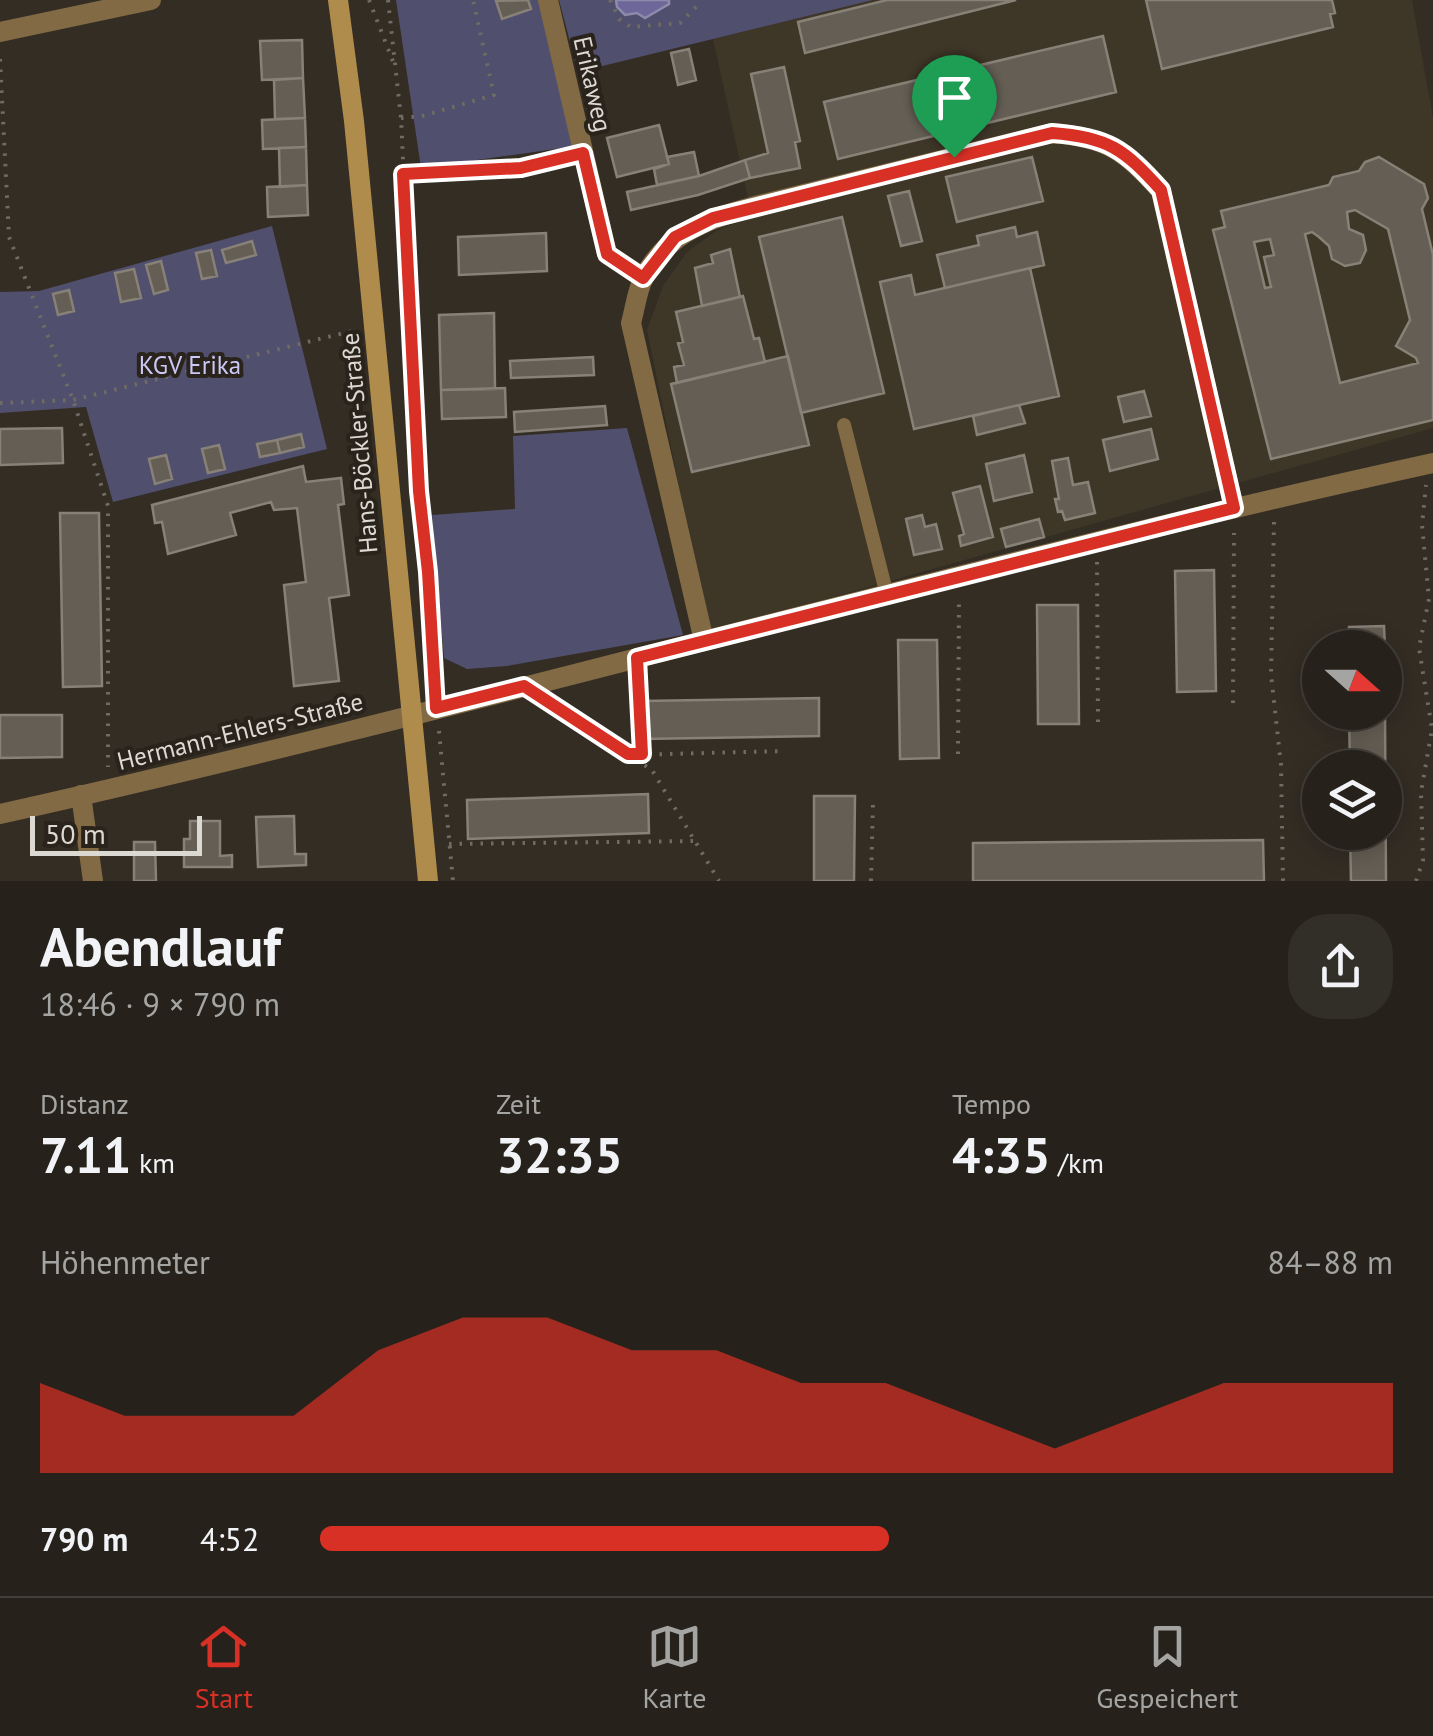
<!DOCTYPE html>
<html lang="de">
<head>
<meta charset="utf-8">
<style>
	:root { --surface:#26221b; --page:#322f28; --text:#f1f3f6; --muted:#a4a4a3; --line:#423f3a; --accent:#d93025 }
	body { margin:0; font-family:"PT Sans",sans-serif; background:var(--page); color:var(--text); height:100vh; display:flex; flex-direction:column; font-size:38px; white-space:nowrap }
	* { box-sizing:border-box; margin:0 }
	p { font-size:32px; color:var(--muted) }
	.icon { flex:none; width:55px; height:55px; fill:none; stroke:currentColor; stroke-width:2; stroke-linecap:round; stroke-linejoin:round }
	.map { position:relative; height:881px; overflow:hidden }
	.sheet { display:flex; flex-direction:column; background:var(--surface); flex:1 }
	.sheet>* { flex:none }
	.needle { width:65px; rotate:111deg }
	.tools { position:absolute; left:1302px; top:630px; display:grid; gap:20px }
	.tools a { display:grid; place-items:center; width:100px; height:100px; border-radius:50%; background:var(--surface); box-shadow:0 5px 25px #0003,0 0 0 2px var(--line); font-size:50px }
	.scale { position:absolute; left:30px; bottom:25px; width:172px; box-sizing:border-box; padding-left:10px; border:5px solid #dcd9d3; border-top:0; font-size:28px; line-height:35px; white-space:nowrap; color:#dcd9d3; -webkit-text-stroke:8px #29231b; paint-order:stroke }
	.pin { position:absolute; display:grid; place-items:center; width:85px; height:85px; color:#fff; margin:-102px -42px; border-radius:50% 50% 50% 0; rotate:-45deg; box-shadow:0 0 10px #0007 }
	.pin .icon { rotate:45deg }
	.round { display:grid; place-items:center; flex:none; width:105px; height:105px; border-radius:40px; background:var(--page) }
	.head { display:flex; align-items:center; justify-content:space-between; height:170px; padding:0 40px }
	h1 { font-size:55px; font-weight:700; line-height:75px }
	.metrics { display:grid; grid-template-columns:repeat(3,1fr); gap:15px; height:170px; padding:10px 40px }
	.metrics div { display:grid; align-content:center }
	.metrics b { font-size:50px; font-weight:700 }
	.metrics small { font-size:28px; font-weight:400 }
	.metrics p { font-size:28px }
	.chart { height:280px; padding:20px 40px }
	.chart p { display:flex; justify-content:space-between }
	.chart svg { width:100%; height:180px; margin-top:10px; fill:var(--accent); opacity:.7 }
	ul { padding:0 40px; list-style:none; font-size:32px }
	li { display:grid; grid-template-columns:160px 120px 1fr; align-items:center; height:75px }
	li i { height:25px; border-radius:12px; background:var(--accent) }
	.tabs { display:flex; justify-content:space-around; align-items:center; height:140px; border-top:2px solid var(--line); background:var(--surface); font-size:28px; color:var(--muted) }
	.tabs a { display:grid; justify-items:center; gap:5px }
	.tabs .current { color:var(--accent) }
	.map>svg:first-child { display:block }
</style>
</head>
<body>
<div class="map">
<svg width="1433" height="881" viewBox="0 0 1433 881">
	<rect width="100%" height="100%" fill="#332d24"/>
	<path fill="#3e3627" d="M873,0H1412L1433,118V428L709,632L647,330L663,286L687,252L716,231L752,216L713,39Z"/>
	<path fill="#514f6e" d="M396,0H541L576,146L421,168Z
		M559,0H873L578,72Z
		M272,226L327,449L113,502L86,407L0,413V292L39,291Z
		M627,428L683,635L507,666L467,669L444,658L432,515L515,509L513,436Z"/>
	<path fill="#6d6899" stroke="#8e8aaa" stroke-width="2.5" d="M616,0H669V4L645,18L637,13L625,15L617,7Z"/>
	<path fill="#645e54" stroke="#878177" stroke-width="2.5" fill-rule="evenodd" d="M528,0L531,9L502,19L496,1Z
		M887,0H1016L805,53L798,22Z
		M1146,0H1332L1335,13L1330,14L1333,27L1162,69Z
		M1103,36L1116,92L838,159L824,102Z
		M302,40L303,78L262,80L260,41Z
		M689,49L696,80L678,85L671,53Z
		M784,67L800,141L795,142L800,168L750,178L745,160L768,153L751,74Z
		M303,78L305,118L275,119L274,80Z
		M305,118L306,147L263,149L262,120Z
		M659,125L669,164L617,177L607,138Z
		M306,147L307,185L280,187L279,148Z
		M694,152L699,176L657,185L654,169L669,164L667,157Z
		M1032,157L1043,201L957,222L946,177Z
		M1379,157L1424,184L1428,198L1422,209L1433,255V420L1271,459L1213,230L1225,227L1221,211L1329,185L1333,177L1359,171L1365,162ZM1355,210L1388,229L1410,320L1396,346L1416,358L1418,363L1340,383L1305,234L1312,232L1319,237L1329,246L1332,259L1345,266L1360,263L1366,250L1363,235L1349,229L1347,212ZM1270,239L1274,255L1264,257L1271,287L1265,288L1254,242Z
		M745,160L750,178L698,195L631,210L627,192L699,176Z
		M307,185L308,215L268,217L267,187Z
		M909,191L922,241L901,246L888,196Z
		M842,217L884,393L801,413L759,237Z
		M1015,227L1017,237L1037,232L1044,265L945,288L937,255L979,245L977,236Z
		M546,233L547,271L459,275L458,237Z
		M252,241L256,255L226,263L222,250Z
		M730,249L740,297L702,306L695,268L713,263L711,255Z
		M211,250L217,276L202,279L196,253Z
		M161,261L168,290L154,294L146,265Z
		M1030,268L1059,396L914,429L880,282L911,275L915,295Z
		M134,269L141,298L121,302L115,273Z
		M69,290L74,311L58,315L53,294Z
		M743,296L754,339L759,338L765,362L677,383L674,367L684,365L678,343L683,342L676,312Z
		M494,313L495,389L441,390L439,315Z
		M788,356L809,445L692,472L671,384Z
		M593,357L594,375L511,378L510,361Z
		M505,388L506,417L442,419L441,390Z
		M1144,391L1151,416L1124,422L1118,397Z
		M1019,405L1025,423L977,435L973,416Z
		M605,406L607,425L515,432L514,412Z
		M62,428L63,463L0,465V429Z
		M1151,429L1158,459L1110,471L1103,440Z
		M301,434L304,447L280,453L277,440Z
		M277,440L280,453L260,457L257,444Z
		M219,445L225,469L208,473L202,449Z
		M166,455L172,479L155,484L149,459Z
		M1024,455L1032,492L994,501L986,464Z
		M1068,458L1073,485L1088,482L1095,513L1065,520L1062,511L1058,512L1055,499H1059L1052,461Z
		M303,466L306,482L341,478L344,504L338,505L349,595L329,598L339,681L294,686L284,585L306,582L297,508L274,510L271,502L230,513L236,535L168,554L162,522L155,523L152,505Z
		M980,486L993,537L961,546L959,536L964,534L953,493Z
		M60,513H99L102,686L63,687Z
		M922,515L925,527L936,524L942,549L914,555L906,519Z
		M1039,519L1044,537L1006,547L1001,529Z
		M1214,570L1216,691L1177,692L1175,571Z
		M1037,605H1078L1079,724H1038Z
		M1384,626L1385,648H1349V627Z
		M898,640H937L939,758L900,759Z
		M819,698V736L644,739L643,701Z
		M1349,712H1385L1386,881H1351L1350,832H1385V768H1350Z
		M0,715H62V757L0,758Z
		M648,794L649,833L468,839L467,800Z
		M814,796H855L854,881H814Z
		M294,816L295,854H306V865L258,867L256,817Z
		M190,821H220V856L232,855V867H184V839H190Z
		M1263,840L1264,881H973V843Z
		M134,842H155L156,881H134Z"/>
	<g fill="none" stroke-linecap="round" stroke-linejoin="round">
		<path stroke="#706b63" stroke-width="4" stroke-dasharray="2.5 8" stroke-linecap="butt" d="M369,0L394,64
			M388,0L401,118L419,491L428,572L435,687
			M610,0L619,19L631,27L680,23L698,5L699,0
			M0,59L9,237L73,400L108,506V767
			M401,118L422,116L494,95L473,0
			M405,173L521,168L564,158
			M0,403L73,400L352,331
			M1274,522L1271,674L1281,765L1283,881
			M1097,562L1098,722
			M638,678L641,753
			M548,702L652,770L719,881
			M1233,703L1234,533
			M439,731L453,881
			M958,754L959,597
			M628,755L785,751
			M449,844L694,841
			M871,881L873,802
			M1416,881L1423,860L1421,792L1432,729L1419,648L1429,599L1422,525L1426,485"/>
		<path stroke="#816a44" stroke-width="14" d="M844,425L887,595"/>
		<path stroke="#816a44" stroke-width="20" d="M548,0L607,254L643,278
			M0,32L151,0
			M704,641L631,323C635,309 637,290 644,277C668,231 712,218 759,205L1052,133C1106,137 1126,151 1161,191L1234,508
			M81,795L93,881
			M0,814C480,707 953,568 1433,463"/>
		<path stroke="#af8c4c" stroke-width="20" d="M338,0L354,121L428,881"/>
	</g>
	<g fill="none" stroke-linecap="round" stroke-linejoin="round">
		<g stroke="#fff" stroke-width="20">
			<path id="route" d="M1052,133C1108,137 1124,149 1161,190L1234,508L637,658L642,754H628L524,686L436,708L428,572L419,491L403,174L521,168L583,153L607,254L643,278L675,237L713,218Z"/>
		</g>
		<use href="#route" stroke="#d93025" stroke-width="12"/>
	</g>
	<g text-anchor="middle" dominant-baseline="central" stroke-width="8" stroke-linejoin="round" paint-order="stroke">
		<g font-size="25" fill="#dcd9d3" stroke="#29231b">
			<text transform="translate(593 84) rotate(77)">Erikaweg</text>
			<text transform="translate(359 443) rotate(-95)">Hans-Böckler-Straße</text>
			<text transform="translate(240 731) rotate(-14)">Hermann-Ehlers-Straße</text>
		</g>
		<g font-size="25" fill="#cbc8f6" stroke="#29231b">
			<text x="190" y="365">KGV Erika</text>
		</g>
	</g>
</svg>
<div class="tools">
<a><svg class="needle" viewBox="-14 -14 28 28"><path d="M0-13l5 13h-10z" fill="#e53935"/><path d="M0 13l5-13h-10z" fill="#a4a4a3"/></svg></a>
<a><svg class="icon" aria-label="layers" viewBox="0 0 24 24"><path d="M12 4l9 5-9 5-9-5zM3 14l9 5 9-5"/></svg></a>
</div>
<div class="scale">50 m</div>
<div class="pin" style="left:954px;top:157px;background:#1e9e55"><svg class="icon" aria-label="arrive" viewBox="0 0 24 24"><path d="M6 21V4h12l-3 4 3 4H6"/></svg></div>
</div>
<section class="sheet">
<div class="head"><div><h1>Abendlauf</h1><p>18:46 · 9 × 790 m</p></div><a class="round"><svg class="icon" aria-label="share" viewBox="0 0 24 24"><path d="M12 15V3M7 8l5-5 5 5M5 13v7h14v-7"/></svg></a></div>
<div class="metrics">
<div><p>Distanz</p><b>7.11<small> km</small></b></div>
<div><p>Zeit</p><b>32:35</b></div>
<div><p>Tempo</p><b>4:35<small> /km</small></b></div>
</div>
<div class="chart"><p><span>Höhenmeter</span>84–88 m</p>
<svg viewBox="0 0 160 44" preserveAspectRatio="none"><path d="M0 44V22L10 30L20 30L30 30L40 14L50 6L60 6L70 14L80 14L90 22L100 22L110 30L120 38L130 30L140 22L150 22L160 22V44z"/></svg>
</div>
<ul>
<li><b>790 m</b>4:52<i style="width:53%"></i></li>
</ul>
</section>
<nav class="tabs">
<a class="current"><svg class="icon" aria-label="home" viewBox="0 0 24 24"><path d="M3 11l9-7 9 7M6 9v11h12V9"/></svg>Start</a>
<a><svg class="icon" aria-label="map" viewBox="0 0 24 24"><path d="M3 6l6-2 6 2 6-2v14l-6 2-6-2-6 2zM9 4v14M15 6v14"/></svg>Karte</a>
<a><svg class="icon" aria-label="saved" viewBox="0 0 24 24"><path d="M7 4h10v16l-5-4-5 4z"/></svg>Gespeichert</a>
</nav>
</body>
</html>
